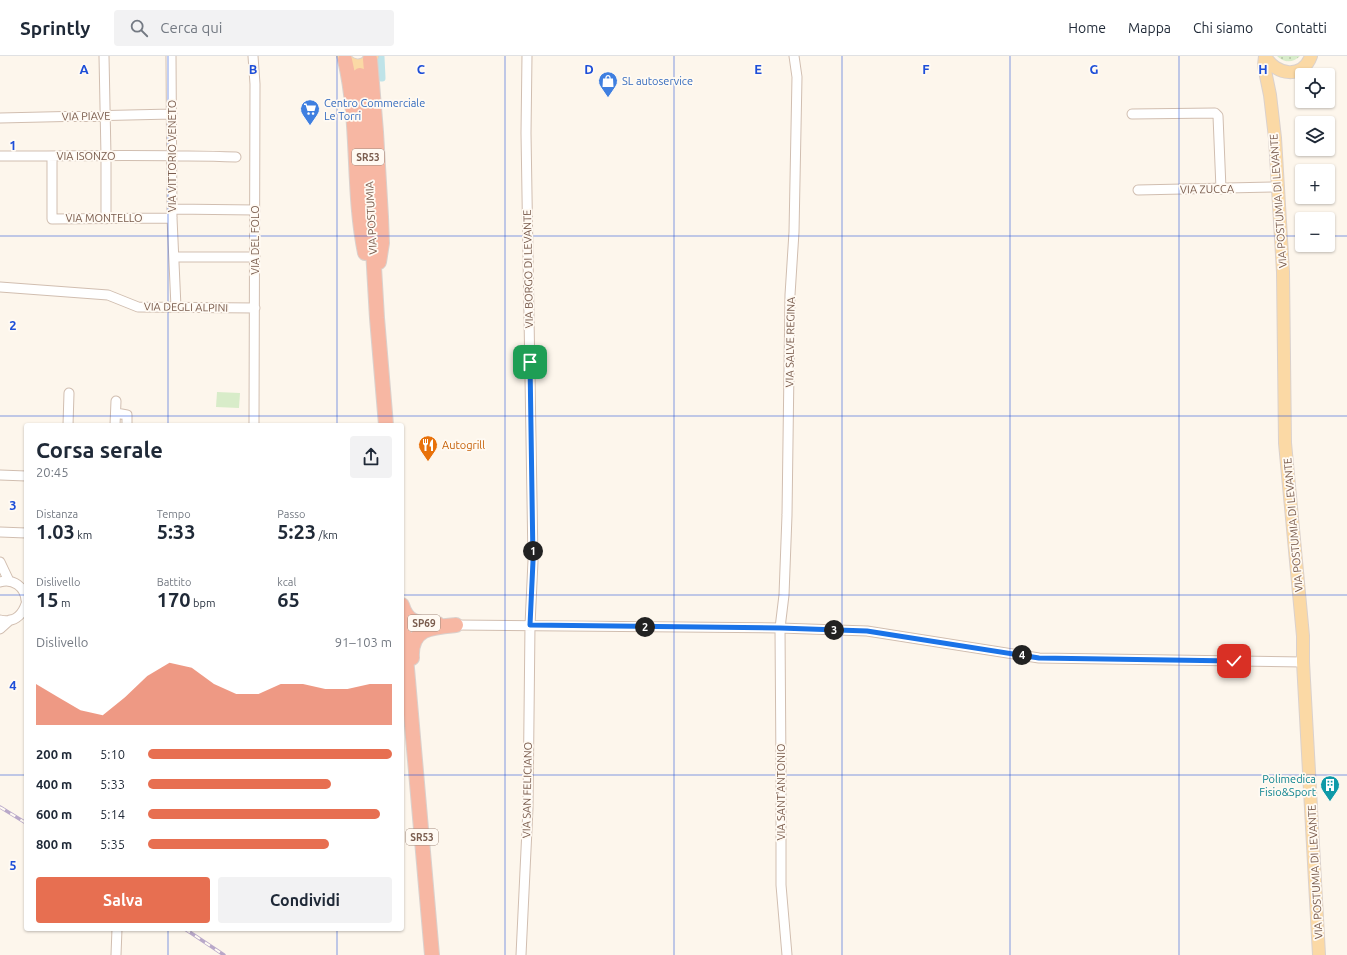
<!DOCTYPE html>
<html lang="it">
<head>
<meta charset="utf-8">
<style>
	:root { --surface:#fff; --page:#f2f2f3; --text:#1f2937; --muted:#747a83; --line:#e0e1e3; --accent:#e76f51 }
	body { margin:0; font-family:Ubuntu,sans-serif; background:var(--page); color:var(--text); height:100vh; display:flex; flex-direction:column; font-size:15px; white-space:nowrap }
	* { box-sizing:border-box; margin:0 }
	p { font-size:13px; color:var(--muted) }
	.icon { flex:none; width:22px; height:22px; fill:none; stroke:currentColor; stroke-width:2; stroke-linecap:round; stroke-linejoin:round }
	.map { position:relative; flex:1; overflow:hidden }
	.panel { position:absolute; left:24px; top:367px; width:380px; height:508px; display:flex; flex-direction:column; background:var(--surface); border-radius:4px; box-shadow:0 1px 3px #0004 }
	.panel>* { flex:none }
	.fabs { position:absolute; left:1295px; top:12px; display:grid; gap:8px }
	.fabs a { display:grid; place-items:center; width:40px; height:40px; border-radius:4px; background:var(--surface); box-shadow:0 1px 3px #0004; font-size:20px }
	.pin { position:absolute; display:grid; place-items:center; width:34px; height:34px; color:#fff; margin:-17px; border-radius:8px; box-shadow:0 2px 6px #0006 }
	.km { position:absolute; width:20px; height:20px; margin:-10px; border-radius:50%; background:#222; color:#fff; font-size:11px; line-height:20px; text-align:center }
	.round { display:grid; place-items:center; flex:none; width:42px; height:42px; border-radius:4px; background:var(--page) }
	.overview { display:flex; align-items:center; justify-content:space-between; height:68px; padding:0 12px }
	h1 { font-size:22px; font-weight:600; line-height:30px }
	.stats { display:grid; grid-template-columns:repeat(3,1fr); gap:6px; height:68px; padding:4px 12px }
	.stats div { display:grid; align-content:center }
	.stats b { font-size:20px; font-weight:600 }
	.stats small { font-size:11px; font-weight:400 }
	.stats p { font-size:11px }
	.chart { height:112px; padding:8px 12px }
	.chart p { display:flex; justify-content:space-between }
	.chart svg { width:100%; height:72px; margin-top:4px; fill:var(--accent); opacity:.7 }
	.button { display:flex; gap:8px; margin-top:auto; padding:8px 12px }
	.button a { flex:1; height:46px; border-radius:4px; background:var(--accent); color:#fff; font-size:16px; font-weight:600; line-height:46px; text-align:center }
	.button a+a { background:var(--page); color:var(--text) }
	ul { padding:0 12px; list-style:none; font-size:13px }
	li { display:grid; grid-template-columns:64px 48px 1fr; align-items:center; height:30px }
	li i { height:10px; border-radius:5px; background:var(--accent) }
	header { display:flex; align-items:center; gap:24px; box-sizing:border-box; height:56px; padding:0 20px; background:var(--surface); border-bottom:1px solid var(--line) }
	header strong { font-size:19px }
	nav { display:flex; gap:22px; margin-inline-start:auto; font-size:14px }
	.search { width:280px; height:36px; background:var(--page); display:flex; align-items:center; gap:10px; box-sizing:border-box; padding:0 14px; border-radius:4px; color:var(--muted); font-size:15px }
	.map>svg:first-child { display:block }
</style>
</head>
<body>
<header>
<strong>Sprintly</strong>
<div class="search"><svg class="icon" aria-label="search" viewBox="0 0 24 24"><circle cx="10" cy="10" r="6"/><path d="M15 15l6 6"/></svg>Cerca qui</div>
<nav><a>Home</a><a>Mappa</a><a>Chi siamo</a><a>Contatti</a></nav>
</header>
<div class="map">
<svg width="1347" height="899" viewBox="0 0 1347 899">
	<defs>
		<pattern id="park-dots" width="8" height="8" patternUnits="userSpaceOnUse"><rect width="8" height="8" fill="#d8ecc9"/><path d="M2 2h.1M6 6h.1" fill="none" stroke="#b4c2a5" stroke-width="1.8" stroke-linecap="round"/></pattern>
	</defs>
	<rect width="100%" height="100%" fill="#fdf6ec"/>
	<path fill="url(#park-dots)" d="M1277,0H1300C1293,7 1284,7 1277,0Z"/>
	<path fill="#d8ecc9" d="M217,336L240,337L239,352L216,351Z"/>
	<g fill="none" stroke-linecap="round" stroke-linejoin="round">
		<path stroke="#bfe3e8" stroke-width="7" d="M381,1L382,22"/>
		<g stroke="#d1beb0" stroke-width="11">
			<path id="minor" d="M104,0L106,100V163
				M171,0L172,162L176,251
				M253,0L255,28L254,369
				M1132,58L1215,57L1218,60L1221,133
				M0,62L172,58
				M0,100C79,100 157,98 236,101
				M52,100V163L172,162
				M1138,134L1277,131
				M172,153L255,154
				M174,201H255
				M0,231L108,239L138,251L255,252
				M116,357L127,359V369
				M68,369L69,337
				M115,369L116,345
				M0,419L26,420
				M0,476L26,477
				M0,506L9,525
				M0,526C13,522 25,531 26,544
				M0,564C13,567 22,560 26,548
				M456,569L780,572L867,575L1039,602L1303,606
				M0,573L10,564
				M116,899L117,873
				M521,899L528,752L530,569L533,505L526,77L527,0
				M787,899L781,829V714L780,572L784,539L787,459L790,239L794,176L797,21L794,0"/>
		</g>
		<g stroke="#dad1cd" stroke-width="14">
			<path id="major" d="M343,0C350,12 365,13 372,0
				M1265,0L1264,10L1270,39L1275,82L1283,216L1285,387L1303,580V606L1319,899
				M1265,0C1276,20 1303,23 1311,0"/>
		</g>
		<g stroke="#dad1cd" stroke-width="16">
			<path id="highway" d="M370,3L376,76L381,161L382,187L379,206
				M345,4C360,68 352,134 365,197
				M360,19L366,75L377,262L386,369
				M402,549C408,569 420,567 438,568
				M402,555L432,899
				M412,602C410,572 432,571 456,569"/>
		</g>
		<use href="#minor" stroke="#fff" stroke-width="9"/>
		<use href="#major" stroke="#fbd9a5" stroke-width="12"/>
		<use href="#highway" stroke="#f7b7a3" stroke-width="14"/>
		<g stroke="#b9a8c9" stroke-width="3.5">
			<path id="rail" d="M0,751L26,767
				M185,873L224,899"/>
		</g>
		<use href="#rail" stroke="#fffaf3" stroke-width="2" stroke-dasharray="6" stroke-linecap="butt"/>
	</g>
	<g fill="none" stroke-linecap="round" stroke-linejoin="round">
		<g stroke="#fff" stroke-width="8">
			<path id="route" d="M530,306L533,505L530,569L780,572L867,575L1039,602L1234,605"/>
		</g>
		<use href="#route" stroke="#1a73e8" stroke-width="5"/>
	</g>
	<path fill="none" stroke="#1d4ed8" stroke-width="1" stroke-opacity="0.55" d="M168,0V369M337,0V369M505,0V899M674,0V899M842,0V899M1010,0V899M1179,0V899M0,180H1302M1328,180H1347M0,360H1347M0,539H26M402,539H1347M0,719H26M402,719H1347M168,873V899M337,873V899"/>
	<defs>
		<g id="shop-pin" transform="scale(1)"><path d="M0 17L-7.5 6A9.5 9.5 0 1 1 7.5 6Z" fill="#3f7fe0" stroke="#fffaf3"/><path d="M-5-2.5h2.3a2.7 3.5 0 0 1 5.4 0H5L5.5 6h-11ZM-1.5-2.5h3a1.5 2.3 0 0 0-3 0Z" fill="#fff"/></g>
		<g id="supermarket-pin" transform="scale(1)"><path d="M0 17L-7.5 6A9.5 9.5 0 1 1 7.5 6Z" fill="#3f7fe0" stroke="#fffaf3"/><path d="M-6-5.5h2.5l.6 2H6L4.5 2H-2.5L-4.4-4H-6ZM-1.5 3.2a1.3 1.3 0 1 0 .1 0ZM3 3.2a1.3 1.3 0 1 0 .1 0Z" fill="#fff"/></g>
		<g id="restaurant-pin" transform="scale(1)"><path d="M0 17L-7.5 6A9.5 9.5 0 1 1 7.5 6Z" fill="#e8710a" stroke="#fffaf3"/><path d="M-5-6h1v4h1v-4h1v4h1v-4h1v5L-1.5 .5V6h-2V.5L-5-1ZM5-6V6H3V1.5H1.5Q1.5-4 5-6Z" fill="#fff"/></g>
		<g id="building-pin" transform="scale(1)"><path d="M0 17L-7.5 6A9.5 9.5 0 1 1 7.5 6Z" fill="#0f9aa8" stroke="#fffaf3"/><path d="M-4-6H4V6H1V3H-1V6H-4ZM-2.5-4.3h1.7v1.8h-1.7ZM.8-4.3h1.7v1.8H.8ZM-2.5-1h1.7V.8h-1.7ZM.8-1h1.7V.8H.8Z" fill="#fff"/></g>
	</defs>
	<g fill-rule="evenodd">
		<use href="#shop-pin" x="608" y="25"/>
		<use href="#supermarket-pin" x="310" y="53"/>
		<use href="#restaurant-pin" x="428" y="389"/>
		<use href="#building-pin" x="1330" y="729"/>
	</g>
	<g text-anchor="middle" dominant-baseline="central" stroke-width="3.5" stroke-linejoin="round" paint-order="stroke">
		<g fill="#fffaf3" stroke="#a28b7f" stroke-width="1">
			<rect x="352" y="93" width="32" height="16" rx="3"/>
			<rect x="408" y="559" width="32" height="16" rx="3"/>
			<rect x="406" y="773" width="32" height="16" rx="3"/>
		</g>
		<g font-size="10" font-weight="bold" fill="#7a5c4d">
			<text x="368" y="101">SR53</text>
			<text x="424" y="567">SP69</text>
			<text x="422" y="781">SR53</text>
		</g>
		<g font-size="11" fill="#366cbe" stroke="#fffaf3" text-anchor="start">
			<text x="622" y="25">SL autoservice</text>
			<text x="324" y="47">Centro Commerciale<tspan x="324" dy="13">Le Torri</tspan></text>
		</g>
		<g font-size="11" fill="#7a5c4d" stroke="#fffaf3">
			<text transform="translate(86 60) rotate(-1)">VIA PIAVE</text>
			<text x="86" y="100">VIA ISONZO</text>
			<text transform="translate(172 100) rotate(-90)">VIA VITTORIO VENETO</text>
			<text transform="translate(1207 133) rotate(-1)">VIA ZUCCA</text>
			<text transform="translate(1278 145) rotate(-94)">VIA POSTUMIA DI LEVANTE</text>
			<text x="104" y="162">VIA MONTELLO</text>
			<text transform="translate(371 162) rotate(-93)">VIA POSTUMIA</text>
			<text transform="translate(255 184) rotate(-90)">VIA DEL FOLO</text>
			<text transform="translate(528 213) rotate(-91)">VIA BORGO DI LEVANTE</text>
			<text transform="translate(186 251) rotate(1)">VIA DEGLI ALPINI</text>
			<text transform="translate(790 286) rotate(-89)">VIA SALVE REGINA</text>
			<text transform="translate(1293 469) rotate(-95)">VIA POSTUMIA DI LEVANTE</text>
			<text transform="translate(527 734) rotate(-89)">VIA SAN FELICIANO</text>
			<text transform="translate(781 736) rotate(-90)">VIA SANT'ANTONIO</text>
			<text transform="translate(1315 816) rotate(-93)">VIA POSTUMIA DI LEVANTE</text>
		</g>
		<g font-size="11" fill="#c56008" stroke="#fffaf3" text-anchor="start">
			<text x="442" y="389">Autogrill</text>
		</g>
		<g font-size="11" fill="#0d838f" stroke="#fffaf3" text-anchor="end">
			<text x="1316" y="723">Polimedica<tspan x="1316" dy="13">Fisio&amp;Sport</tspan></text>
		</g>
	</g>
	<g font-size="13" text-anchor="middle" font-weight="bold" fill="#1d4ed8" stroke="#fffaf3" stroke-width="3.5" stroke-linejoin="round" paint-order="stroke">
		<text x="84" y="18">A</text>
		<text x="253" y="18">B</text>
		<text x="421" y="18">C</text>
		<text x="589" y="18">D</text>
		<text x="758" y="18">E</text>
		<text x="926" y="18">F</text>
		<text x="1094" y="18">G</text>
		<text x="1263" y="18">H</text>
		<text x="13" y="94">1</text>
		<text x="13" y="274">2</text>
		<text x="13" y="454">3</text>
		<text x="13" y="634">4</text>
		<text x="13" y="814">5</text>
	</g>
</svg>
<div class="fabs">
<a><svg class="icon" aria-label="locate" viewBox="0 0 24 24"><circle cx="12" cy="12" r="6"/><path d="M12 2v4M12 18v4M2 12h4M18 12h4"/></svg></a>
<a><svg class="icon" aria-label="layers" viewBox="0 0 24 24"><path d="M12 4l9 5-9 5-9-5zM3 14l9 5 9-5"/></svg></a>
<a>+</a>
<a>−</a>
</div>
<div class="pin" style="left:530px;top:306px;background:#1e9e55"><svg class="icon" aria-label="arrive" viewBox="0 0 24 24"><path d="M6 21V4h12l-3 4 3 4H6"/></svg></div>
<div class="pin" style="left:1234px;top:605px;background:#d93025"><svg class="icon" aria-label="check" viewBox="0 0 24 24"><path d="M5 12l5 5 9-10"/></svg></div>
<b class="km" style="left:533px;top:495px">1</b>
<b class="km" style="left:645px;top:571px">2</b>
<b class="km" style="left:834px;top:574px">3</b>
<b class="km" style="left:1022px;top:599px">4</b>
<section class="panel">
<div class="overview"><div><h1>Corsa serale</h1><p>20:45</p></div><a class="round"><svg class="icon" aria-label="share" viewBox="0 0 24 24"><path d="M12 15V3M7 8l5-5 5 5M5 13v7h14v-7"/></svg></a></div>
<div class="stats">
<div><p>Distanza</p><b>1.03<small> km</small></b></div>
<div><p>Tempo</p><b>5:33</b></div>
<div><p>Passo</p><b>5:23<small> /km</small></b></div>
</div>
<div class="stats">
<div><p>Dislivello</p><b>15<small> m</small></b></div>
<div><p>Battito</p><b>170<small> bpm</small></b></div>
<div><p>kcal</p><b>65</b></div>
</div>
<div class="chart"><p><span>Dislivello</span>91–103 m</p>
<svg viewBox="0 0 160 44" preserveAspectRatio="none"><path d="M0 44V19L10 27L20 35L30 38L40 27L50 14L60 6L70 9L80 19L90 25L100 25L110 19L120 19L130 22L140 22L150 19L160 19V44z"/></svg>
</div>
<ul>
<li><b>200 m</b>5:10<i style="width:100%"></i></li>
<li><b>400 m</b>5:33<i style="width:75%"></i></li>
<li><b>600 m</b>5:14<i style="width:95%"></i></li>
<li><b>800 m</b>5:35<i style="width:74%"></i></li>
</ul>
<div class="button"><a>Salva</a><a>Condividi</a></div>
</section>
</div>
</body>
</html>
